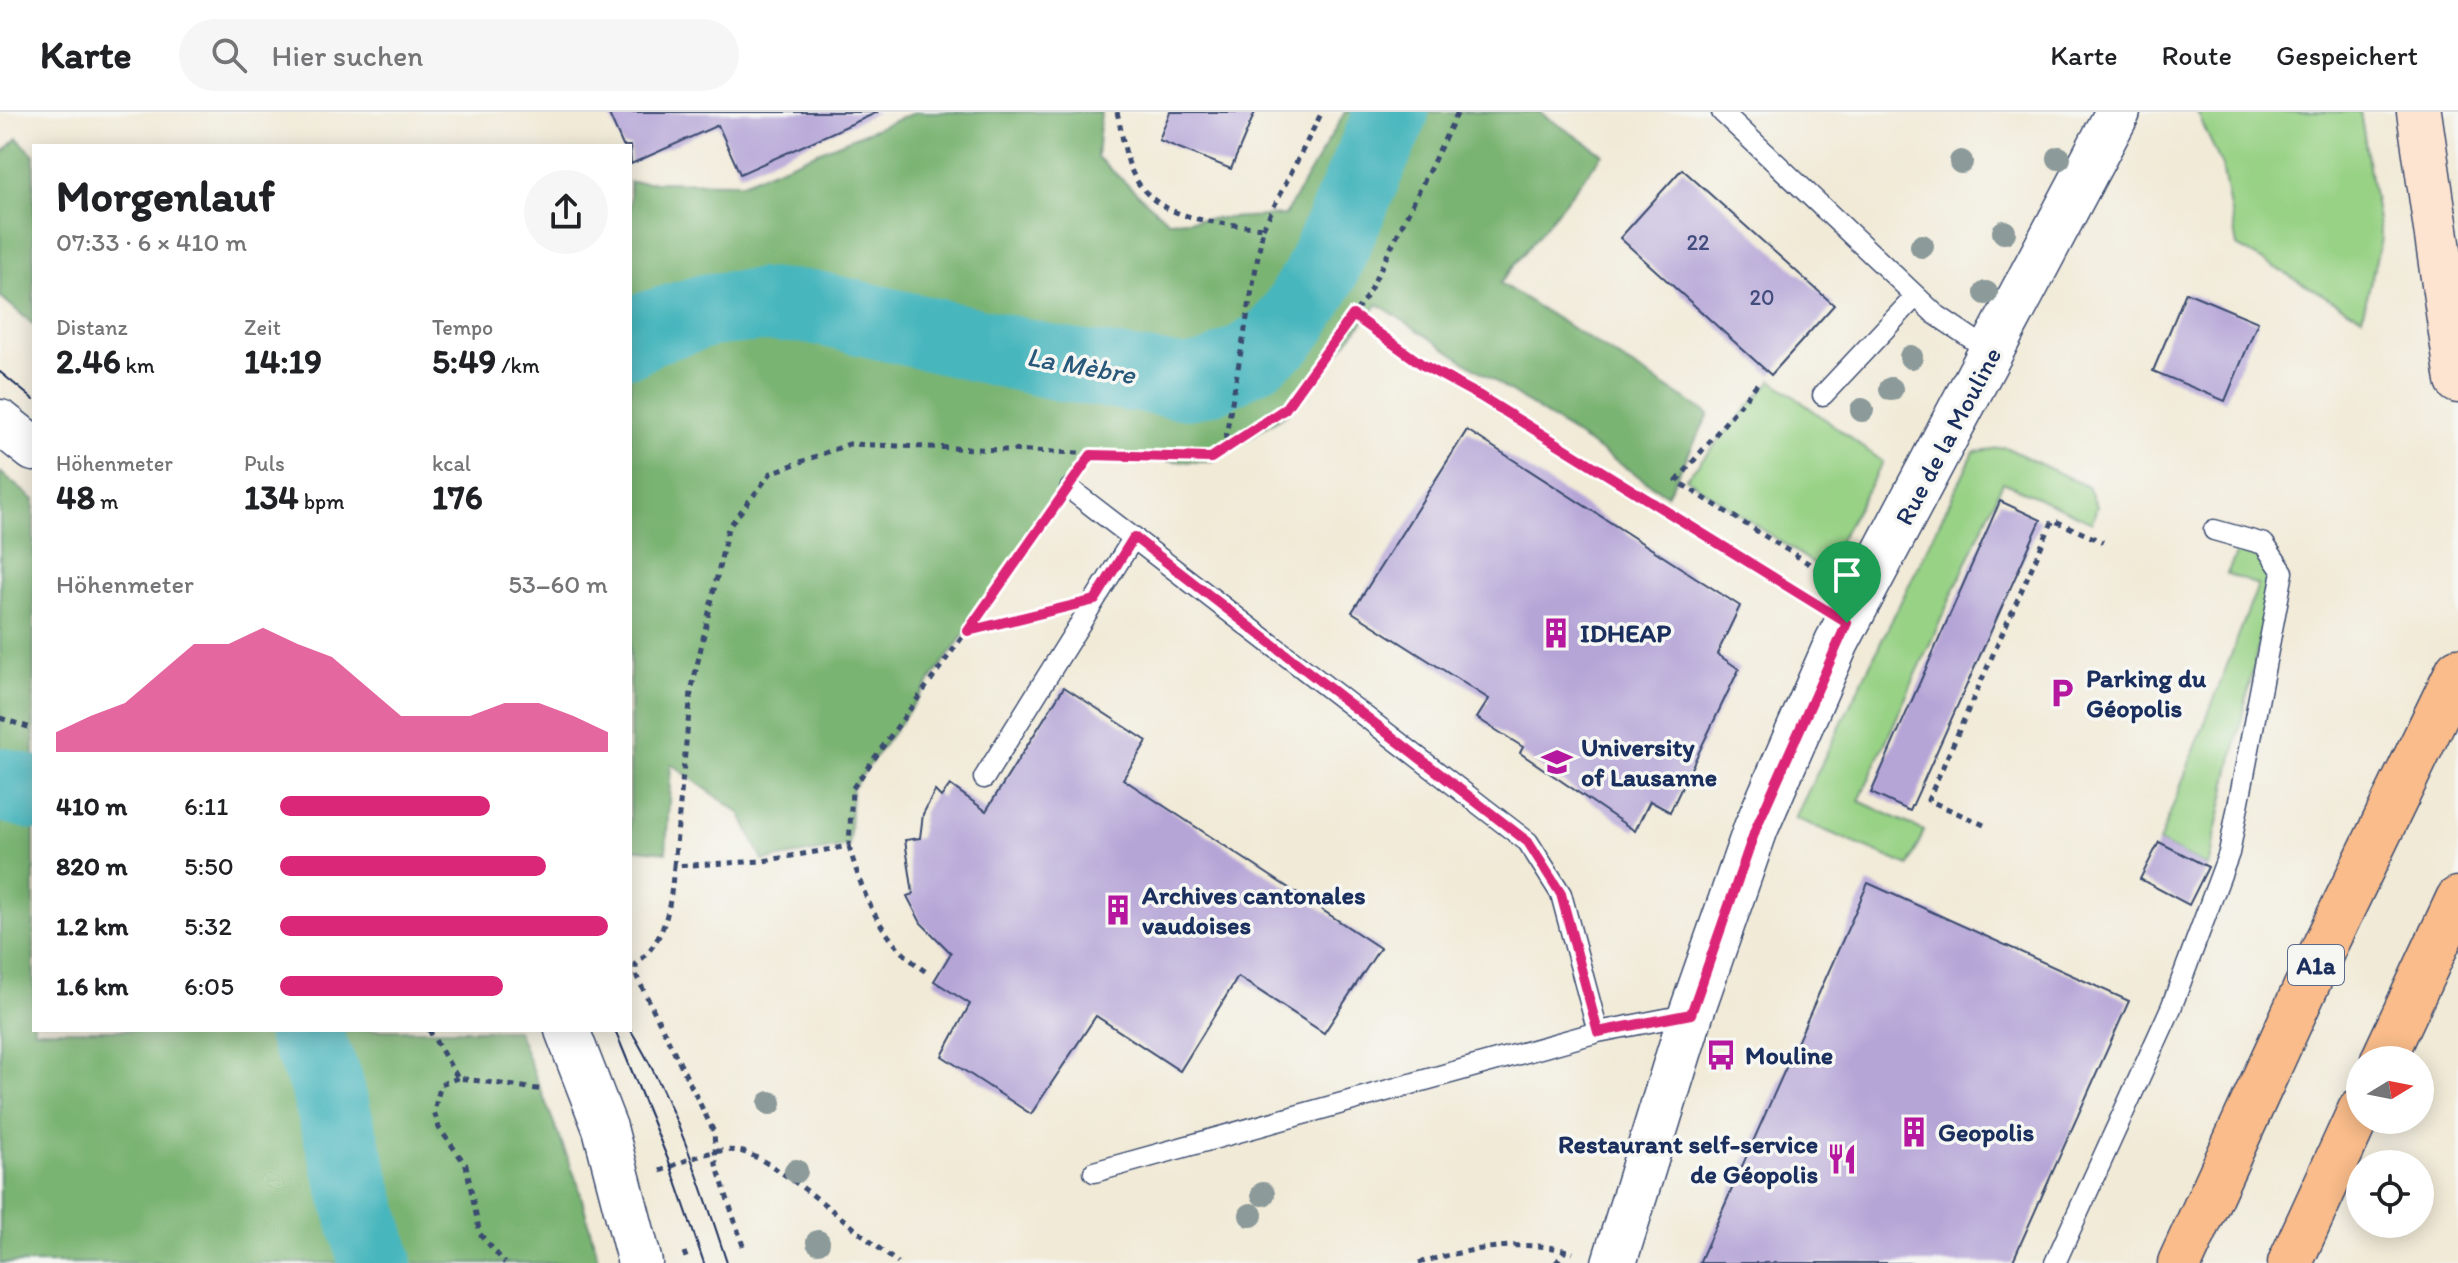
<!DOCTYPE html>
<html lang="de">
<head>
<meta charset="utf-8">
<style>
	:root { --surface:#fff; --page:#f6f6f6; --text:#202124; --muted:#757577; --line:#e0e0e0; --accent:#db2777 }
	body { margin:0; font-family:Itim,sans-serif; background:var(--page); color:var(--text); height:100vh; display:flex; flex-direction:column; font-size:30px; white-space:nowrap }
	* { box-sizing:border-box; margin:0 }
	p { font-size:26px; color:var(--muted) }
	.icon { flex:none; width:44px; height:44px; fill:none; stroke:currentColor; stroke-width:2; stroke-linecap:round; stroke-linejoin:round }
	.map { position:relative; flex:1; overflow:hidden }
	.details { position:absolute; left:32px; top:32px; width:600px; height:888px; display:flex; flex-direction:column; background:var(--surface); border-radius:0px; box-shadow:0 4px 20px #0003 }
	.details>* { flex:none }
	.needle { width:52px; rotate:80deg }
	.controls { position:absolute; left:2346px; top:934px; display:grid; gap:16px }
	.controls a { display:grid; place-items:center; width:88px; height:88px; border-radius:50%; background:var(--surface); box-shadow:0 4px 20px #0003; font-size:40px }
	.pin { position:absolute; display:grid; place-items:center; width:68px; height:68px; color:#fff; margin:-82px -34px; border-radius:50% 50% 50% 0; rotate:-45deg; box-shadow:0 0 8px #0007 }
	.pin .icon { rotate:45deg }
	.round { display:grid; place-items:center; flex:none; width:84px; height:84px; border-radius:42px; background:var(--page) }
	.overview { display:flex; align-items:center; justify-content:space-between; height:136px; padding:0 24px }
	h1 { font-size:44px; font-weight:700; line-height:60px }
	.metrics { display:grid; grid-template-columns:repeat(3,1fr); gap:12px; height:136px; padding:8px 24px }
	.metrics div { display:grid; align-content:center }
	.metrics b { font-size:34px; font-weight:700 }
	.metrics small { font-size:22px; font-weight:400 }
	.metrics p { font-size:22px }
	.chart { height:224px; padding:16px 24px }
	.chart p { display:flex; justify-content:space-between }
	.chart svg { width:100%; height:144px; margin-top:8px; fill:var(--accent); opacity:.7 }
	ul { padding:0 24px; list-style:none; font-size:26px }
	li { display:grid; grid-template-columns:128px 96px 1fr; align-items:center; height:60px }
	li i { height:20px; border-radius:10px; background:var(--accent) }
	header { display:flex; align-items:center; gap:48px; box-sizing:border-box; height:112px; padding:0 40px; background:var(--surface); border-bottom:2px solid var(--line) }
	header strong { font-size:38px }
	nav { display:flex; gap:44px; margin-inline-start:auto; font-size:28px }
	.search { width:560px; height:72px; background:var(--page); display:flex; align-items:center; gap:20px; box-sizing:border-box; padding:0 28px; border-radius:44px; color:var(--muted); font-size:30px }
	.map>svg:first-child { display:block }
</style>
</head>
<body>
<header>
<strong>Karte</strong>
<div class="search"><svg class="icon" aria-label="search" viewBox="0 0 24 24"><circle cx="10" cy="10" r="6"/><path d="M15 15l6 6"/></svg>Hier suchen</div>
<nav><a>Karte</a><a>Route</a><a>Gespeichert</a></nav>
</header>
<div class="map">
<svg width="2458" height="1151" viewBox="0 0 2458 1151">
	<rect width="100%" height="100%" fill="#f6f6f2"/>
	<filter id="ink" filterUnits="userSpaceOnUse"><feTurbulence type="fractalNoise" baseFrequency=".0125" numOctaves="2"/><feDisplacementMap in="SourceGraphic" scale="16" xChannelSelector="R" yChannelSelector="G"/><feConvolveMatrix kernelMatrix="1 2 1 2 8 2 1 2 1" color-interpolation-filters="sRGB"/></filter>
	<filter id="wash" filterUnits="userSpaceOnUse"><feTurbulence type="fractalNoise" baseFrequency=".006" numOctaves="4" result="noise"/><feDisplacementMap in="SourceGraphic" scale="32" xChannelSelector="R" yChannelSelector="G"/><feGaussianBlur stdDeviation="1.8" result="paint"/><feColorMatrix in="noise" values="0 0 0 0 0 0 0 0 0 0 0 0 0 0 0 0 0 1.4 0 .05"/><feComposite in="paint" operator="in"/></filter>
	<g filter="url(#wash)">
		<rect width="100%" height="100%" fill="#f1ead7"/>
		<path fill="#98d285" stroke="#5a8072" stroke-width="2" d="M2197,0H2360L2381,127L2362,205L2237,134L2222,54Z
			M1772,268L1883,350L1823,458L1686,366Z
			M2005,335L2088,375L2097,394L2092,410L2003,370L1859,689L1924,719L1909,754L1795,706L1974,340Z
			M2237,440L2262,447L2272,473L2208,755L2159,730L2258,473L2227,462Z"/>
		<path fill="#7ab472" stroke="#4a7268" stroke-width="2" d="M916,0H1101L1097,45L1168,109L1285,103L1345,0H1539L1603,42L1500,171L1709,302L1667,383L1378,192L1289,300L1211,350L1091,347L852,677L849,734L763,749L741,702L671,652L666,740L630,736V70L742,71Z
			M17,26L34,43V213L0,184V44Z
			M0,360L34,388V918H517L578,1072L599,1151H0Z"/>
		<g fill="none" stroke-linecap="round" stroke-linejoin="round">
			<path stroke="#46b6bd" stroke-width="74" d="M630,228L646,217L709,198L762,193L812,195L1065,253L1187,271L1213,265L1255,243L1282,223L1295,205L1318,167L1392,0
				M0,672L34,681
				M303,918L325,968L376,1151"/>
		</g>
		<g id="blocks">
			<path fill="#b5a5d7" d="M608,0H878L740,62L718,13L631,52L630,34H623Z
				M1170,0H1255L1231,57L1159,28Z
				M1682,57L1834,193L1771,263L1620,126Z
				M2186,180L2258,210L2225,289L2153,259Z
				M1467,318L1740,494L1717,542L1739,557L1670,700L1650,689L1635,719L1520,641L1523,635L1477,606L1489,587L1352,500Z
				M2000,389L2041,408L1910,699L1871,681Z
				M1064,575L1147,629L1123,667L1380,836L1324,921L1238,865L1180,959L1096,904L1031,1002L942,944L970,892L934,869L951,841L921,811L907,784L913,782L905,728L920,726L923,702L935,679L941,685L950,673L986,699Z
				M2159,730L2208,755L2189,793L2140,767Z
				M1868,771L2129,889L2012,1151H1699Z"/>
		</g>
	</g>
	<g filter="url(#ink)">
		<use href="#blocks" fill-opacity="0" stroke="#3b4b70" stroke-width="2"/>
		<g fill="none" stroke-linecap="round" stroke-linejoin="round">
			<g stroke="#3b4b70" stroke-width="23">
				<path id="service" d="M1722,0L1935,202L1993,241
					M1823,283L1916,184
					M1070,377L1528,730L1561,782L1598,920
					M984,666L1134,425
					M1094,1060L1598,920L1691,902
					M2055,1151L2171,896L2229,741L2283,460L2264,432L2214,418"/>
			</g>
			<g stroke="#3b4b70" stroke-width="47">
				<path id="tertiary" d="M0,310L34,337
					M567,918L605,1016L640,1151
					M1614,1151L1691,902L1756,716L1837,530L2118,0"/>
			</g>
			<g stroke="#3b4b70" stroke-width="47">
				<path id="secondary" d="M2419,0L2458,269"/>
			</g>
			<g stroke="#3b4b70" stroke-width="47">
				<path id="motorway" d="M2383,948L2458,787
					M2180,1151L2326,831L2458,558
					M2290,1151L2360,998"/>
			</g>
			<path stroke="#3b4b70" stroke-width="5" stroke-dasharray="6 6" stroke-linecap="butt" d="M1117,0C1121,16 1123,33 1128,49C1146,109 1212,110 1263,116L1224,335
				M1263,116L1322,0
				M1353,203L1423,253L1480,284L1810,488
				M1757,272L1677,369L1827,463
				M969,519L1052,498
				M0,606L34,617
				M1984,713L1928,688L2053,408L2103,430
				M849,734C864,788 882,830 929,862
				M674,754L691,580L728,416L771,361L849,332L1211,346L1285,297L1367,184L1458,0
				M429,918L458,966L544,978
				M458,966L441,972L434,999L439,1016L466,1053L480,1122L505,1151
				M660,1059C683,1050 717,1033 743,1040C779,1050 863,1125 898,1151
				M743,1134L716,1052L714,1020L636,863V852C668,825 670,794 674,754L763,749L849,734L852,677L1053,400
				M684,1140L688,1151
				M1419,1151C1463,1138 1529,1125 1573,1141
				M1556,1151L1565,1139"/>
			<use href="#service" stroke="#fff" stroke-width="20"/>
			<use href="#tertiary" stroke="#fff" stroke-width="44"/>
			<use href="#secondary" stroke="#fde4d0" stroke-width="44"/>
			<use href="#motorway" stroke="#f9bc8a" stroke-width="44"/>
			<path stroke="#1b2f5e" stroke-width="2" d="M0,260L34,288
				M630,917C674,989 701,1071 727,1151
				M615,918L671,1055L704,1151"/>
		</g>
		<g fill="#8c9a9a">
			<circle cx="2059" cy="46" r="12"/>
			<circle cx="1961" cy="50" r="12"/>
			<circle cx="2004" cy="120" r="12"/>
			<circle cx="1922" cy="134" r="12"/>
			<circle cx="1986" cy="181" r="12"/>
			<circle cx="1911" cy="245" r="12"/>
			<circle cx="1891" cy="277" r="12"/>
			<circle cx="1862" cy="298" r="12"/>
			<circle cx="770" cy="991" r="12"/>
			<circle cx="796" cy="1059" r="12"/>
			<circle cx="1263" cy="1082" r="12"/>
			<circle cx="1251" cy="1103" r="12"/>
			<circle cx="818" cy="1130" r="12"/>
		</g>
	</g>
	<g fill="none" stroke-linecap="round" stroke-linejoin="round" filter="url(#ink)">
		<g stroke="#fff" stroke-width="16">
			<path id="route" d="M1353,203L1423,253L1480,284L1847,511L1756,716L1691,902L1598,920L1561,782L1528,730L1134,425L1095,488L968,519L1091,343L1211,346L1285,297Z"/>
		</g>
		<use href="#route" stroke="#db2777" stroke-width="10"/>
	</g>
	<defs>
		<g id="building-bare" transform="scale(2.4)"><path d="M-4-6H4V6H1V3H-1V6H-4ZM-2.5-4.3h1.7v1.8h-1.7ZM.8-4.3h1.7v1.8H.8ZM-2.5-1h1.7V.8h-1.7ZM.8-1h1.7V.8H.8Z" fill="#b5179e" stroke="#f6f6f2" stroke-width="2.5" paint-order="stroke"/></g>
		<g id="parking-bare" transform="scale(2.4)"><path d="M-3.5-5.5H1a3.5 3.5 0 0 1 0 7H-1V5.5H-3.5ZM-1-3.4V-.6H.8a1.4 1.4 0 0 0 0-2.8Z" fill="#b5179e" stroke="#f6f6f2" stroke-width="2.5" paint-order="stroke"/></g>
		<g id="university-bare" transform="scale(2.4)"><path d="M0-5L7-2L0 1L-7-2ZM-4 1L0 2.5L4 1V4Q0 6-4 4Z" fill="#b5179e" stroke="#f6f6f2" stroke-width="2.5" paint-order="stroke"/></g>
		<g id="bus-bare" transform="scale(2.4)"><path d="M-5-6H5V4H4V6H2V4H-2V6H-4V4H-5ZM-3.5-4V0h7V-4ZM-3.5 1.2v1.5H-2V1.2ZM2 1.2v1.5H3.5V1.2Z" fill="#b5179e" stroke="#f6f6f2" stroke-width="2.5" paint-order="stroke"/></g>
		<g id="restaurant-bare" transform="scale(2.4)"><path d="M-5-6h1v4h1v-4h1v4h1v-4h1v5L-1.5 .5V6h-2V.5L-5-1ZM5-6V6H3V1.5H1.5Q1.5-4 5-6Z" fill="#b5179e" stroke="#f6f6f2" stroke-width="2.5" paint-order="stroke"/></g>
	</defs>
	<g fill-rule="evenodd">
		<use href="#building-bare" x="1556" y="521"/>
		<use href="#parking-bare" x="2062" y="581"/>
		<use href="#university-bare" x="1557" y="650"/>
		<use href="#building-bare" x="1118" y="798"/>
		<use href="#bus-bare" x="1721" y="943"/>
		<use href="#building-bare" x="1914" y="1020"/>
		<use href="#restaurant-bare" x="1842" y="1047"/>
	</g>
	<g text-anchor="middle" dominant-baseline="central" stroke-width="7" stroke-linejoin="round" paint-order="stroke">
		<g font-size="22" fill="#424c7c">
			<text x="1698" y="130">22</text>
			<text x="1762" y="185">20</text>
		</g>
		<rect fill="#f6f6f2" stroke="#5d6b8a" stroke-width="2" x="2288" y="833" width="56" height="40" rx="6"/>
		<g font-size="24" font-weight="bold" fill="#1b2f5e">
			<text x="2316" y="853">A1a</text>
		</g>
		<g font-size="26" fill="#1b2f5e" stroke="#f6f6f2">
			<text transform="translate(1948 324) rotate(-62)">Rue de la Mouline</text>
		</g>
		<g font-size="26" font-weight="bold" fill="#1b2f5e" stroke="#f6f6f2" text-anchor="start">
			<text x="1580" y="521">IDHEAP</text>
			<text x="2086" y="566">Parking du<tspan x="2086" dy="30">Géopolis</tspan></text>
			<text x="1581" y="635">University<tspan x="1581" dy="30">of Lausanne</tspan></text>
			<text x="1142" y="783">Archives cantonales<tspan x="1142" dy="30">vaudoises</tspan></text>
			<text x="1745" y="943">Mouline</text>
			<text x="1938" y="1020">Geopolis</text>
			<text x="1818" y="1032" text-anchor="end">Restaurant self-service<tspan x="1818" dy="30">de Géopolis</tspan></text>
		</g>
		<g font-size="28" font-style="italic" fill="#28587a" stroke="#f6f6f2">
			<text transform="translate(1081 253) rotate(10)">La Mèbre</text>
		</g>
	</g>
</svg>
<div class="controls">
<a><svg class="needle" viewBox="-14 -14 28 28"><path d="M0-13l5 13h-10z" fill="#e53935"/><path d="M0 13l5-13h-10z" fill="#757577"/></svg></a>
<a><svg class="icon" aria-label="locate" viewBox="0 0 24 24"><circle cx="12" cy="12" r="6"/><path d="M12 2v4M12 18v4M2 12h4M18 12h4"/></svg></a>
</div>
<div class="pin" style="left:1847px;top:511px;background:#1e9e55"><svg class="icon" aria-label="arrive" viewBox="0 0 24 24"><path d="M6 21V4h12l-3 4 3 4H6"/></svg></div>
<section class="details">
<div class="overview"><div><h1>Morgenlauf</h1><p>07:33 · 6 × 410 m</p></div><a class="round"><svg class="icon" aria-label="share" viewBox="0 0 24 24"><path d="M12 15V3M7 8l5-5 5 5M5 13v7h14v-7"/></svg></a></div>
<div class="metrics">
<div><p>Distanz</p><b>2.46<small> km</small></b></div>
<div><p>Zeit</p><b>14:19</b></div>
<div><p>Tempo</p><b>5:49<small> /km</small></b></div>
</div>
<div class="metrics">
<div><p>Höhenmeter</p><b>48<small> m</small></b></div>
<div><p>Puls</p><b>134<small> bpm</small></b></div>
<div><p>kcal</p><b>176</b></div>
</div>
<div class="chart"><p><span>Höhenmeter</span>53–60 m</p>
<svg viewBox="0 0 160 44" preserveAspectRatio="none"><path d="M0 44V38L10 33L20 29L30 20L40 11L50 11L60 6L70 11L80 15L90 24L100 33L110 33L120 33L130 29L140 29L150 33L160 38V44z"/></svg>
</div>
<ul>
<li><b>410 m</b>6:11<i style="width:64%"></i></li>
<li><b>820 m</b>5:50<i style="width:81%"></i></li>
<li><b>1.2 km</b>5:32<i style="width:100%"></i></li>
<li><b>1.6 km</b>6:05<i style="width:68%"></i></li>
</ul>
</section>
</div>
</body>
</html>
